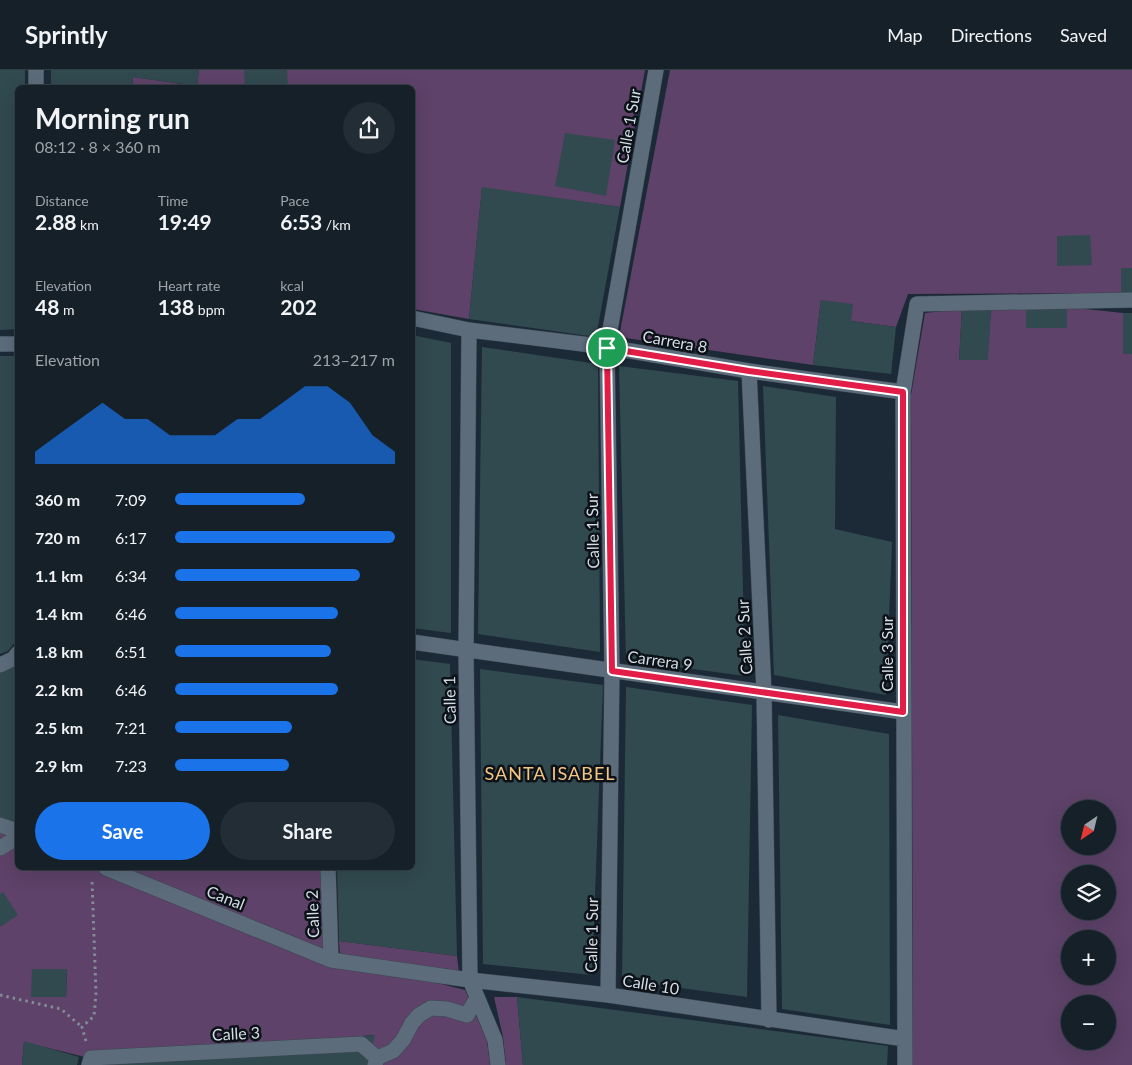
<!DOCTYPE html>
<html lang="en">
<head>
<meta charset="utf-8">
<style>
	:root { --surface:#152029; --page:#222d35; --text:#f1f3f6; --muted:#9da3a8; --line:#343e46; --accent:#1a73e8 }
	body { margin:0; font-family:Lato,sans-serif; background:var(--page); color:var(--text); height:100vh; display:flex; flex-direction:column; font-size:19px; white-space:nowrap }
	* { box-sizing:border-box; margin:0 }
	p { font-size:16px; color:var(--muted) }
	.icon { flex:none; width:28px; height:28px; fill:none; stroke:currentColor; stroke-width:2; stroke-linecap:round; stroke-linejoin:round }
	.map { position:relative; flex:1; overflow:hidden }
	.side { position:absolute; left:15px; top:15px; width:400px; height:785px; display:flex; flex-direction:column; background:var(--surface); border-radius:8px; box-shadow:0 5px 20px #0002,0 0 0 1px var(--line) }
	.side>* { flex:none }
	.needle { width:32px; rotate:215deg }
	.fabs { position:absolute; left:1061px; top:730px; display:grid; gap:10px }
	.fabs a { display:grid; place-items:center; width:55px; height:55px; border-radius:50%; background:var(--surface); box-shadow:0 5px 20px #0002,0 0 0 1px var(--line); font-size:25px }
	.pin { position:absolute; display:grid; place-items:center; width:42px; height:42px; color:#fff; margin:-21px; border:2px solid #fff; border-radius:50%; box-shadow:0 1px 5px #0007 }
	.round { display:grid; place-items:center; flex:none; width:52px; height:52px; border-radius:26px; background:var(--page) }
	.overview { display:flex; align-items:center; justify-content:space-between; height:85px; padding:0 20px }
	h1 { font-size:28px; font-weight:700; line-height:38px }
	.metrics { display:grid; grid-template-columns:repeat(3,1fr); gap:8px; height:85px; padding:5px 20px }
	.metrics div { display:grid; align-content:center }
	.metrics b { font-size:21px; font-weight:700 }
	.metrics small { font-size:14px; font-weight:400 }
	.metrics p { font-size:14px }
	.chart { height:140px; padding:10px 20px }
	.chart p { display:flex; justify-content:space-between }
	.chart svg { width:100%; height:90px; margin-top:5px; fill:var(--accent); opacity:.7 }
	.action { display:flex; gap:10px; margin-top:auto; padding:10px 20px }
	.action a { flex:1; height:58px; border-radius:30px; background:var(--accent); color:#fff; font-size:20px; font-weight:700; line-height:58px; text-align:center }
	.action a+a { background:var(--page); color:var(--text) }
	ul { padding:0 20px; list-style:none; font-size:16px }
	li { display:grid; grid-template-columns:80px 60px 1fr; align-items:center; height:38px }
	li i { height:12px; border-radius:6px; background:var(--accent) }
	header { display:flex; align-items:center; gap:30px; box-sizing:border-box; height:70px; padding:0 25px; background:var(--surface); border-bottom:1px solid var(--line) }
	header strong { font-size:24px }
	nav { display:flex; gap:28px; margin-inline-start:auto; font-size:18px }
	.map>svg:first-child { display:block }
</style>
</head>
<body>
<header>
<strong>Sprintly</strong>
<nav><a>Map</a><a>Directions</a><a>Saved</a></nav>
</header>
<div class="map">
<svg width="1132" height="995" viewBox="0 0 1132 995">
	<rect width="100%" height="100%" fill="#1c2a37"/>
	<path fill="#5e4269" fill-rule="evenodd" d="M199,0H645L620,137L482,118L469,249L413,239L412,18H132L133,7L197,16Z
		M670,0H1132V198H1121V223L908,224L896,257L851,251L821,230L813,295L619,267Z
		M1067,237L1123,243V284H1132V995H913L911,325L925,243L962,239L959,290H987L991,239L1026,238L1027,258H1067ZM1070,739H1108V776H1070ZM1070,804H1108V841H1070ZM1070,869H1108V906H1070ZM1070,934H1108V971H1070Z
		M0,759L17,765L18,798H98L331,894L425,910L465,920L487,971L490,995H381L370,982L374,965L97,990L24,972L22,995H0ZM32,899H67L66,927H32Z
		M118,798H322L326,883Z
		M339,871L457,886L459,903L340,886Z
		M494,927H517L523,995H506L503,967Z"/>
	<path fill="#314a4f" d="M0,0H25V18H18V259L0,260Z
		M51,0H199L197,16L133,7L132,18H51Z
		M244,0H287L288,18H245Z
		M565,63L615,70L606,126L555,116Z
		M482,117L620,137L596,267L469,249Z
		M1090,165L1092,195L1057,196V166Z
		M1121,198H1132V223H1121Z
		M821,230L853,234L851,251L896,257L891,304L813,295Z
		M1067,237V258H1026V238Z
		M962,239H991L988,290H959Z
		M1123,243H1132V284H1123Z
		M412,265L451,273V563L412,558Z
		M482,277L598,294L600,582L478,564Z
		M0,286H18V568L8,581L0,584Z
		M619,296L738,311L745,606L626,590Z
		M763,316L836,327L835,459L892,472L886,625L774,605Z
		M412,589L450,594L457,886L339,871L337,798H412Z
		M12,596L18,603V754L0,748V601Z
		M480,599L603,615L592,905L483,894Z
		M626,617L752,635L747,927L622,910Z
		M778,645L889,664L890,955L782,939Z
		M3,822L18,845L0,857V824Z
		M32,899H67L66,927H31Z
		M517,927L888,976L887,995H523Z
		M375,965L367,995H96L97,990Z
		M24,971L79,987L77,995H22Z"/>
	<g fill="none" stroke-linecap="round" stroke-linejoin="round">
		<g stroke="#3c4752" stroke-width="16">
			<path id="minor" d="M36,18V0
				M412,248L469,260L607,277L749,301L903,322
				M469,260L466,580L470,910L495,970L498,995
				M0,274H18
				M749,301L764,622L769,950
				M412,572L903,642
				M0,595L13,589L18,583
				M0,755L18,761
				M0,778L18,767
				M106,798L331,890L470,910L608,925L905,969
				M328,798L331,890
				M608,925L612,601L607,277L656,0
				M89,995L91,988L361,974L377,988
				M375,995L377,988L393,981L403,970L412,953L419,945L431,938L447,939L467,945L477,928
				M905,995L903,322L917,234L1132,230"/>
		</g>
		<path stroke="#808b96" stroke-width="3" stroke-dasharray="2.5 4" stroke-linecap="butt" d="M0,925L61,939L82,957
			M86,971L82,957L94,946L96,924L92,810"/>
		<use href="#minor" stroke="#5c6c7b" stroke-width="15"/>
	</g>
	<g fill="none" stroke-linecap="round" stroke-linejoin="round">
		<g stroke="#fff" stroke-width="10">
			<path id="route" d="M607,278L749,301L903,322V642L612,601Z"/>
		</g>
		<use href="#route" stroke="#e11d48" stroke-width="6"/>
	</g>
	<g text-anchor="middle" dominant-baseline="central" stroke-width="5" stroke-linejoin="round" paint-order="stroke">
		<g font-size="16" fill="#d5dee7" stroke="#0c1218">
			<text transform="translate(628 56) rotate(-80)">Calle 1 Sur</text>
			<text transform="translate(675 271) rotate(10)">Carrera 8</text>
			<text transform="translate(592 461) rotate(-91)">Calle 1 Sur</text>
			<text transform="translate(744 567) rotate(-93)">Calle 2 Sur</text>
			<text transform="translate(886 584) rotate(-90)">Calle 3 Sur</text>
			<text transform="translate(660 590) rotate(8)">Carrera 9</text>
			<text transform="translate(449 630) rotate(-91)">Calle 1</text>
			<text transform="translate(226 827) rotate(22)">Canal</text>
			<text transform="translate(312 844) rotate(-92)">Calle 2</text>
			<text transform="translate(591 865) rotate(-89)">Calle 1 Sur</text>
			<text transform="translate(651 914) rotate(9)">Calle 10</text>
			<text transform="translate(236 963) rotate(-3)">Calle 3</text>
		</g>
		<g font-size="18" letter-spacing="1" fill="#f5c683" stroke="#0c1218">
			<text x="550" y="703">SANTA ISABEL</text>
		</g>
	</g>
</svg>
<div class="fabs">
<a><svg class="needle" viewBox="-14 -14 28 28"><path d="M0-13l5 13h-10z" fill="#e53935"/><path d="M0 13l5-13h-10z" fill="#9da3a8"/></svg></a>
<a><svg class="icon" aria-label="layers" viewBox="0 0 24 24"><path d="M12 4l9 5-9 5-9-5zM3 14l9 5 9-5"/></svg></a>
<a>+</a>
<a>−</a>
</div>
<div class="pin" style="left:607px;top:278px;background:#1e9e55"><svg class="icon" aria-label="arrive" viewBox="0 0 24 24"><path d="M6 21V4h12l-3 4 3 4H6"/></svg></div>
<section class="side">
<div class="overview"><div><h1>Morning run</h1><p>08:12 · 8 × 360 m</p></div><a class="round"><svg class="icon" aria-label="share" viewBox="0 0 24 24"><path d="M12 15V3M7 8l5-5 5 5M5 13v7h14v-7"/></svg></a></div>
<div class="metrics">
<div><p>Distance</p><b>2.88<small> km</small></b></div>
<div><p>Time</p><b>19:49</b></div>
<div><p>Pace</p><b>6:53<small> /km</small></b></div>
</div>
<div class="metrics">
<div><p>Elevation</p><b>48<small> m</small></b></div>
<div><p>Heart rate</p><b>138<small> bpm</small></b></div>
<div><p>kcal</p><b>202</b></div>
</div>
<div class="chart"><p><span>Elevation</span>213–217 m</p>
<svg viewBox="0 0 160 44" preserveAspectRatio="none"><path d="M0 44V38L10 30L20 22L30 14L40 22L50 22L60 30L70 30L80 30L90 22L100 22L110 14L120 6L130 6L140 14L150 30L160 38V44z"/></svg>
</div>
<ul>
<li><b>360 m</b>7:09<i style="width:59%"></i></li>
<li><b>720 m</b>6:17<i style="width:100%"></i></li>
<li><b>1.1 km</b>6:34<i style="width:84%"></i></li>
<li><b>1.4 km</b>6:46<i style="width:74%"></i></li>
<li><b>1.8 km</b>6:51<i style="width:71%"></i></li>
<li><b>2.2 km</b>6:46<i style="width:74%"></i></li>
<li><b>2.5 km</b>7:21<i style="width:53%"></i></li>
<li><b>2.9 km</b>7:23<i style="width:52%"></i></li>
</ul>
<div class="action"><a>Save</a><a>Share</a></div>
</section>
</div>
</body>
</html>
